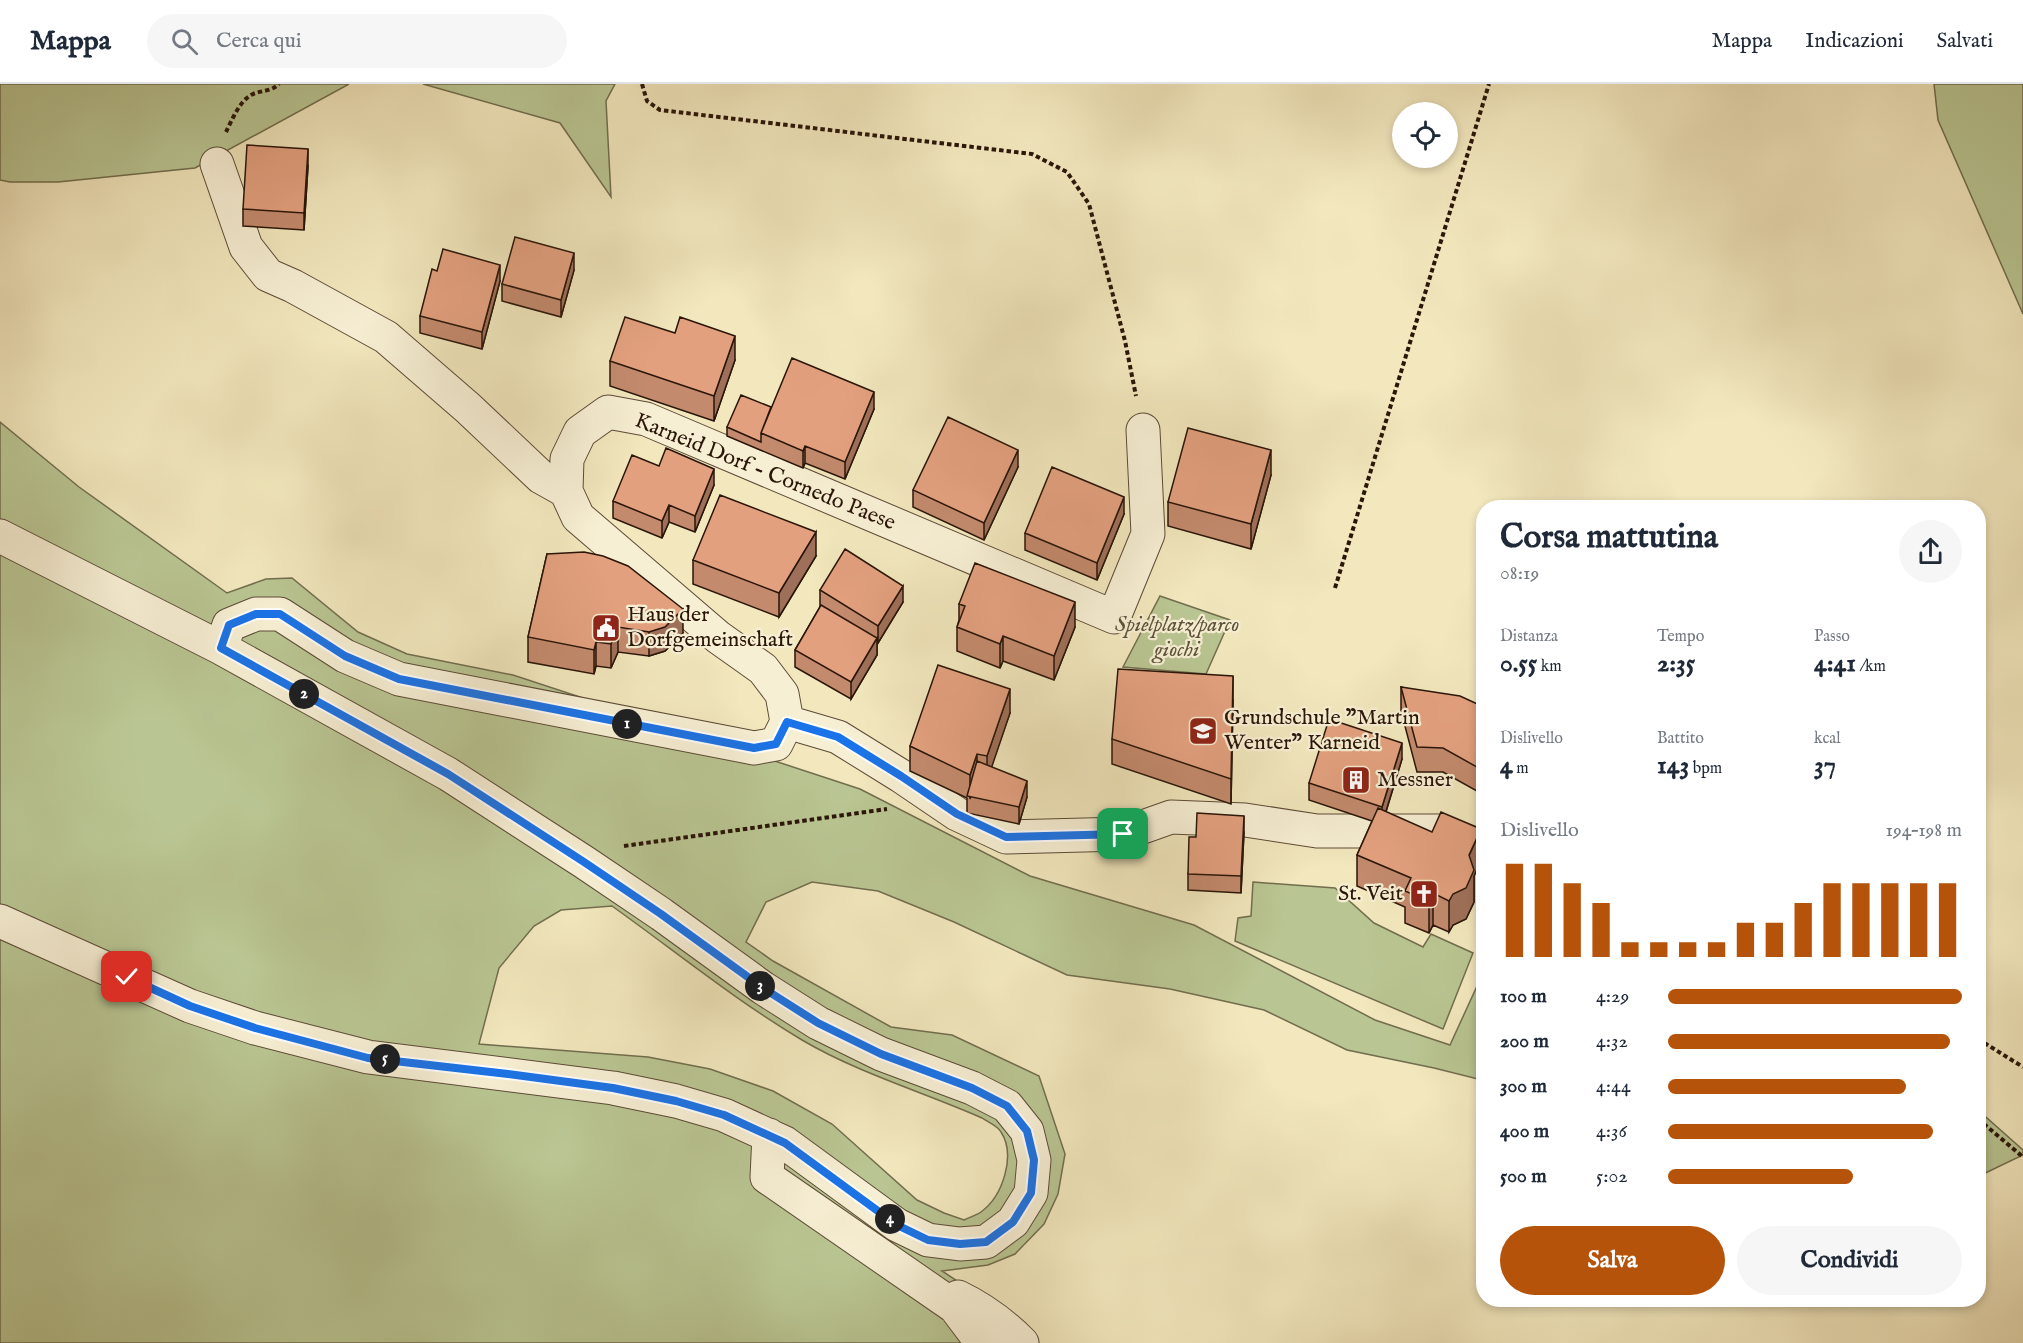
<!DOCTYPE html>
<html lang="it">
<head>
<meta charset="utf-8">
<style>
	:root { --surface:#fff; --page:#f6f6f7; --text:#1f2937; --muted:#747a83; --line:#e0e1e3; --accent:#b45309 }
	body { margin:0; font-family:"IM FELL English",serif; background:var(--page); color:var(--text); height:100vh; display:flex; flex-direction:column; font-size:22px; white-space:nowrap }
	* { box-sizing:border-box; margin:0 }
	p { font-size:20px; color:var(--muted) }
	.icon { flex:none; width:33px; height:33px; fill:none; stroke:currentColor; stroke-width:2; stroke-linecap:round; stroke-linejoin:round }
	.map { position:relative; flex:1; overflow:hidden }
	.drawer { position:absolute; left:1476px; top:416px; width:510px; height:807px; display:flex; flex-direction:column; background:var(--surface); border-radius:24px; box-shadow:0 3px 9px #0003 }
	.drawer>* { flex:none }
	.controls { position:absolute; left:1392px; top:18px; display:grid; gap:12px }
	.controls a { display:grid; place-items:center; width:66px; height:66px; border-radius:50%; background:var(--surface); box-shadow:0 3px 9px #0003; font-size:30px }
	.pin { position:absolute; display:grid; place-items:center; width:51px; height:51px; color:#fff; margin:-26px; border-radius:12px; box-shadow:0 3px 9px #0006 }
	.km { position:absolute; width:30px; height:30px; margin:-15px; border-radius:50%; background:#222; color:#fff; font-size:16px; line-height:30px; text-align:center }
	.round { display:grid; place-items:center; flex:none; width:63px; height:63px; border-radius:32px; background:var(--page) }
	.headline { display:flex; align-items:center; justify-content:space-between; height:102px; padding:0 24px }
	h1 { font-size:33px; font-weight:700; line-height:45px }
	.figures { display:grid; grid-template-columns:repeat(3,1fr); gap:9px; height:102px; padding:6px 24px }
	.figures div { display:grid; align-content:center }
	.figures b { font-size:26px; font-weight:700 }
	.figures small { font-size:16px; font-weight:400 }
	.figures p { font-size:16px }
	.chart { height:168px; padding:12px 24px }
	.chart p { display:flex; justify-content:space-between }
	.chart svg { width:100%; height:108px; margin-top:6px; stroke:var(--accent); stroke-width:6 }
	.cta { display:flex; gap:12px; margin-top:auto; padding:12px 24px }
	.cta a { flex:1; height:69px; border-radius:36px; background:var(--accent); color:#fff; font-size:24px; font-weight:700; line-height:69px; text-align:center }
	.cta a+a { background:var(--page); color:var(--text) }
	ul { padding:0 24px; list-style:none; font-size:20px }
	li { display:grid; grid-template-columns:96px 72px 1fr; align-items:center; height:45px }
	li i { height:15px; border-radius:8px; background:var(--accent) }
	header { display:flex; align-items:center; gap:36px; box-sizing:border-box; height:84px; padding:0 30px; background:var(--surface); border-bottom:2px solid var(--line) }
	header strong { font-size:28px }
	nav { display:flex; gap:33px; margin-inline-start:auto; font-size:21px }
	.search { width:420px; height:54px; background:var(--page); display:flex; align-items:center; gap:15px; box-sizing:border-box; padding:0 21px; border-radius:33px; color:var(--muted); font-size:22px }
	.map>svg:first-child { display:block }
</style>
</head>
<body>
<header>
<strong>Mappa</strong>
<div class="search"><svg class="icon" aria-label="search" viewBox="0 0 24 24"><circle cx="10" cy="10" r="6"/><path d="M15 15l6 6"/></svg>Cerca qui</div>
<nav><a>Mappa</a><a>Indicazioni</a><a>Salvati</a></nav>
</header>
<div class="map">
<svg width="2023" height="1259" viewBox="0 0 2023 1259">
	<rect width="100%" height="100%" fill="#f2e7bd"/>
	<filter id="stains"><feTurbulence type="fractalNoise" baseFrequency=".00333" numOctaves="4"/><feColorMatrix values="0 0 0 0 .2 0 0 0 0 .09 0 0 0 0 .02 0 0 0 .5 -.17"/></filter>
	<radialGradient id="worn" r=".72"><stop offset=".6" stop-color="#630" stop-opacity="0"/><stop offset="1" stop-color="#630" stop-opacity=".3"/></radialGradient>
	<path fill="#b9c592" stroke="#726d4e" stroke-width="1.5" fill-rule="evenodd" d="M0,0H349L195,84L58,98H10L0,96Z
		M423,0H615L606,17L611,113L560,39Z
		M1934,0H2023V230L1938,36Z
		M0,338L79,403L227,509L266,495L292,494L358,548L407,570L513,591L860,705L1030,792L1194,841L1375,936L1450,961L1483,889V995H1478L1434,984L1347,966L1264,926L1170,905L1067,891L954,838L878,807L812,798L766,818L746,858L773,877L891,943L952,951L1039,992L1065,1070L1058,1110L1044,1140L1015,1170L988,1181L942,1187L1016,1236L1039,1259H0ZM612,822C675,867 735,916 802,956C858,989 923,1008 982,1034C988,1038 998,1042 1001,1048C1016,1071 1003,1112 981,1128C977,1131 970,1133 964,1136L944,1129L917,1116L832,1040L773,1007L710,985L648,973L479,960L499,884L534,842L561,826Z
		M1160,512L1230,536L1206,590L1123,583Z
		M1253,798L1335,804L1374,839L1423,863L1431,850L1473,869L1443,945L1235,857L1238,834L1251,832Z
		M1978,1026L2023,1066V1071L1979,1092Z"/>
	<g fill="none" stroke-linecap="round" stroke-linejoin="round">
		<g stroke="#5c4a36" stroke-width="35">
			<path id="minor" d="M217,80L246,163L268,191L293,202L386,253L468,324L541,393L566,407
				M0,452L221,564L448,690L584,778L661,830L763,904L818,939L881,970L972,1004L1007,1022L1027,1047L1034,1076L1031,1109L1013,1138L986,1158L960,1160L928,1156L897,1141L785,1059L724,1031L676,1017L613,1004L368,973L255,944L190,922L0,837
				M221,564L229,541L256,530H280L345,572L399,595L754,664L776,660L787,638L782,610L763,585L718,553L578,433L566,407L567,375L580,348L608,328L646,335L1114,533L1148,450L1143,346
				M787,638L838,653L901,692L957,730L1006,753L1123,750L1171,733L1245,736L1317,747H1440L1484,764
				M769,1051L767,1093L955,1223L982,1259
				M958,1213C981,1224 1004,1241 1022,1259"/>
		</g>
		<path stroke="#2a1509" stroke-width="4" stroke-dasharray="4.5 3" stroke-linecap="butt" d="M642,0L647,17L660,26L1032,70L1067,88L1089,120L1125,257L1136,312
			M226,48C232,36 239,18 251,11C260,6 271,8 279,0
			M1335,504L1489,0
			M624,762L887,725
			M1978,955L2023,983
			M1978,1035L2023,1073"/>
		<use href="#minor" stroke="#f7efd4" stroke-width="33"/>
	</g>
	<circle fill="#a09674" cx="1112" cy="733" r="9"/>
	<path fill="#c38a6d" stroke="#2a1509" stroke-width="1.5" d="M308,82L304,146L243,142V125Z
		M574,186L561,233L502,217V200Z
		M500,197L482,265L420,249V232Z
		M675,249L735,276L714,337L610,302V277Z
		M771,323L874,325L845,395L805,379L803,384L727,352V343Z
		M659,382L714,401L695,448L669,438L662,454L613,434V417Z
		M1018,383L984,456L913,423V406Z
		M1271,391L1251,465L1168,442V418Z
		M1124,430L1097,496L1025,466V449Z
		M547,470L683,549L665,567L649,572L618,568L611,584L596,582L594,590L528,578V553Z
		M816,472L779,533L693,500V476Z
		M820,506L903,518L878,559L877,558V571L851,615L795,583V566L820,523Z
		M959,520L1075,543L1054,596L1003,577L1000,584L957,567V543L959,536Z
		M1401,603L1484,623V711L1443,688H1417L1401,627Z
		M1233,616L1231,720L1112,680V655Z
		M1010,629L991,683L1027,713L1019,740L967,729V714L910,687V662Z
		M1402,675L1386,728L1481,776L1474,792V818L1466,835L1453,841L1449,848L1433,841L1429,849L1405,839V823L1357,802V771L1372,737L1309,716V699Z
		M1244,748L1241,809L1188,806V790L1196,753Z"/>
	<path fill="#9f7059" stroke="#2a1509" stroke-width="1.5" d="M308,65V82L304,146V129Z
		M574,169V186L561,233V216Z
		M500,181V197L482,265V248Z
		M735,252V276L714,337V312Z
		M874,308V325L845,395V378Z
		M805,362V379L803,384V367Z
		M1018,366V383L984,456V439Z
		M1271,366V391L1251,465V440Z
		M714,385V401L695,448V432Z
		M1124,413V430L1097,496V479Z
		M669,421V438L662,454V437Z
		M816,448V472L779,533V509Z
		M903,502V518L878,559V542Z
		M1075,518V543L1054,596V572Z
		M683,525V549L665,567L649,572V548Z
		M618,543V568L611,584V560Z
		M1003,552V577L1000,584V560Z
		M877,554V571L851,615V598Z
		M596,558V582L594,590V566Z
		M1233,592V616L1231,720V695Z
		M1010,605V629L987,697V672Z
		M1402,659V675L1382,740V723Z
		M977,670V694L970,715V691Z
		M1027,697V713L1019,740V723Z
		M1244,732V748L1241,809V792Z
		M1481,745V776L1474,792V818L1466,835L1453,841L1449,848V817Z
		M1433,809V841L1429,849V818Z"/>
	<path fill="#e3a07f" stroke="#2a1509" stroke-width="1.5" d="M247,61L308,65L304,129L243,125Z
		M515,153L574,169L561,216L502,200Z
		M443,165L500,181L482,248L420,232L432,185L437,187Z
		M625,233L675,249L680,233L735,252L714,312L610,277Z
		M792,274L874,308L845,378L805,362L803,367L761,349Z
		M741,311L771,323L761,349V358L727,343Z
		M948,333L1018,366L984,439L913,406Z
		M1188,344L1271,366L1251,440L1168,418Z
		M666,364L714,385L695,432L669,421L662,437L613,417L632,371L659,382Z
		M1052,383L1124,413L1097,479L1025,449Z
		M720,411L816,448L779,509L693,476Z
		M845,465L903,502L878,542L820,506Z
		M584,468L603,472L628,482L683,525L665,543L649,548L618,543L611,560L596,558L594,566L528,553L547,470Z
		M975,479L1075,518L1054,572L1003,552L1000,560L957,543L965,522L959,520Z
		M821,521L877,554L851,598L795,566Z
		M938,581L1010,605L987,672L977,670L970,691L910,662Z
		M1118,585L1233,592L1231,695L1112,655Z
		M1401,603L1460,612L1484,623V687L1443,664L1417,663Z
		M1329,635L1402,659L1382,723L1309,699Z
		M977,677L1027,697L1019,723L967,712Z
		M1378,724L1432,748L1441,728L1481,745L1469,771L1474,786L1466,804L1453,810L1449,817L1433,809L1429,818L1405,807L1411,794L1357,771Z
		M1197,729L1244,732L1241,792L1188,790L1189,753H1196Z"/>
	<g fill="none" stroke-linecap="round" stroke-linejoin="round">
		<g stroke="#fff" stroke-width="12">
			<path id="route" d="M127,893L190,922L255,944L368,974L508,990L613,1004L676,1017L724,1031L785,1059L897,1141L928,1156L960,1160L986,1158L1013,1138L1031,1109L1034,1076L1027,1047L1007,1022L972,1004L881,970L818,939L763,904L661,830L584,778L448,690L221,564L229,541L256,530H280L345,572L399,595L754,664L776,660L787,638L838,653L901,692L957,730L1006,753L1123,750"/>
		</g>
		<use href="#route" stroke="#1a73e8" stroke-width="8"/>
	</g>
	<defs>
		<g id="civic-square" transform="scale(1.5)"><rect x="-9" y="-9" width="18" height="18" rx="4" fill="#8f2418" stroke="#f7efd4"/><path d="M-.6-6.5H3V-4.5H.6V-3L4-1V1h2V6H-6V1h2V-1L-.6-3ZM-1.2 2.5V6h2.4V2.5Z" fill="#fff"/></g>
		<g id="school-square" transform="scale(1.5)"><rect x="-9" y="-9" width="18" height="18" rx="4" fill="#8f2418" stroke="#f7efd4"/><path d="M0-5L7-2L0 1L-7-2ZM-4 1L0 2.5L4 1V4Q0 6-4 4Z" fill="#fff"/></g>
		<g id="building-square" transform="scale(1.5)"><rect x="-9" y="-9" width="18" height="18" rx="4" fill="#8f2418" stroke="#f7efd4"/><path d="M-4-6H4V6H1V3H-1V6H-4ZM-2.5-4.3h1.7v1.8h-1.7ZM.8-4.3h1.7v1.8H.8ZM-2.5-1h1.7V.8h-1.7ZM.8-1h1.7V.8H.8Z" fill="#fff"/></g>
		<g id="church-square" transform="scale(1.5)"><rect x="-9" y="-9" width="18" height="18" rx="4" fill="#8f2418" stroke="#f7efd4"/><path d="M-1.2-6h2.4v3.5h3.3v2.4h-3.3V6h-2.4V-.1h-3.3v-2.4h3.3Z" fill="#fff"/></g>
	</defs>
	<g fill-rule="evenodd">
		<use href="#civic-square" x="606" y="544"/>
		<use href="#school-square" x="1203" y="647"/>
		<use href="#building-square" x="1356" y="696"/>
		<use href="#church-square" x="1424" y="810"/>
	</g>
	<g text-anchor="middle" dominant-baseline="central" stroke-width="4.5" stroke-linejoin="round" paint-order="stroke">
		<g font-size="22" fill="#2a1509" stroke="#f7efd4">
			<text transform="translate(765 388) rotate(22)">Karneid Dorf - Cornedo Paese</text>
		</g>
		<g font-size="22" fill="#2a1509" stroke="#f7efd4" text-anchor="start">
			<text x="627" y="531">Haus der<tspan x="627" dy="25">Dorfgemeinschaft</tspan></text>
			<text x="1224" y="634">Grundschule "Martin<tspan x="1224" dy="25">Wenter" Karneid</tspan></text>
			<text x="1377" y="696">Messner</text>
			<text x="1403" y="810" text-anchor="end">St. Veit</text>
		</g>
		<g font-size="22" font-style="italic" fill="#5c5339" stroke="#f7efd4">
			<text x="1177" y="541">Spielplatz/parco<tspan x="1177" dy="25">giochi</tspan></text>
		</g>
	</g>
	<rect width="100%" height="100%" filter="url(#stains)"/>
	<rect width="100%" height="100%" fill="url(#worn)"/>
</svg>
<div class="controls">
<a><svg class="icon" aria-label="locate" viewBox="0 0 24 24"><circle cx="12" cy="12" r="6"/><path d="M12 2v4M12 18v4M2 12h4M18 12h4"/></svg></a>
</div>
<div class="pin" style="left:1123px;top:750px;background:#1e9e55"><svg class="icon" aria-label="arrive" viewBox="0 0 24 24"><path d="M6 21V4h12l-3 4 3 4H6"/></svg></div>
<div class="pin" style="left:127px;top:893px;background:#d93025"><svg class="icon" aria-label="check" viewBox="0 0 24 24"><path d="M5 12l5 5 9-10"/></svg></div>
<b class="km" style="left:627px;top:640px">1</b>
<b class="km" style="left:304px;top:610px">2</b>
<b class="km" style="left:760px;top:902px">3</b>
<b class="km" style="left:890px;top:1135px">4</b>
<b class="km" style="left:385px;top:975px">5</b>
<section class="drawer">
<div class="headline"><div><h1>Corsa mattutina</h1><p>08:19</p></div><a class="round"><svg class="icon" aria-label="share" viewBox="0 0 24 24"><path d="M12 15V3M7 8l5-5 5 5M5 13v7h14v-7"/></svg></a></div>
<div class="figures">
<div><p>Distanza</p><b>0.55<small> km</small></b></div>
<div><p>Tempo</p><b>2:35</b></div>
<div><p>Passo</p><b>4:41<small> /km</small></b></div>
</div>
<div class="figures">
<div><p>Dislivello</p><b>4<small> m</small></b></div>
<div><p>Battito</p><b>143<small> bpm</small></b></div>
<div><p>kcal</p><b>37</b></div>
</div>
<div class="chart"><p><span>Dislivello</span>194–198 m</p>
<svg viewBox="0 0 160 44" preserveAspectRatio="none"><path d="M5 44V6M15 44V6M25 44V14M35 44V22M45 44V38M55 44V38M65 44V38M75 44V38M85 44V30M95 44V30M105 44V22M115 44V14M125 44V14M135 44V14M145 44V14M155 44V14"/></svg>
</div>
<ul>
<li><b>100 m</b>4:29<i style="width:100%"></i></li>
<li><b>200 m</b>4:32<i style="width:96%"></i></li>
<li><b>300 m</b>4:44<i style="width:81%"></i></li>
<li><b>400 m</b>4:36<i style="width:90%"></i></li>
<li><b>500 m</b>5:02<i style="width:63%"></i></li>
</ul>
<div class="cta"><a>Salva</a><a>Condividi</a></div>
</section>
</div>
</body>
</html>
